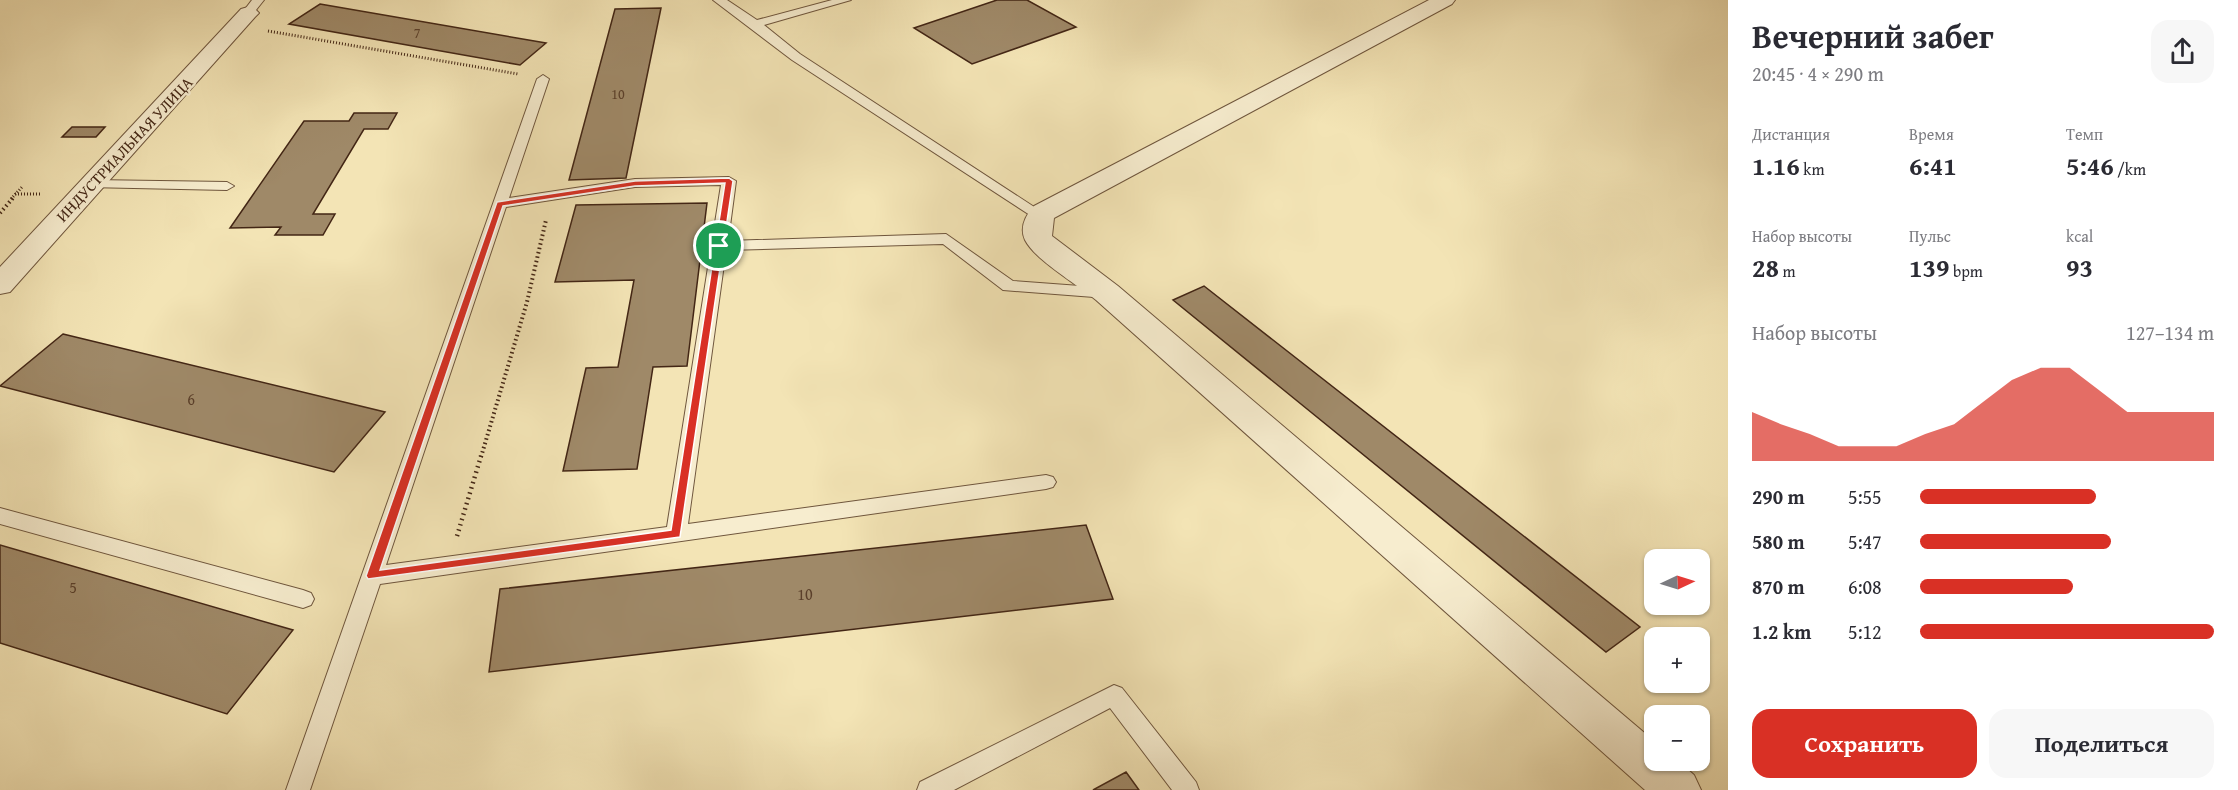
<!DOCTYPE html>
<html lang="ru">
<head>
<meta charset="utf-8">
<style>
	:root { --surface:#fff; --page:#f7f7f7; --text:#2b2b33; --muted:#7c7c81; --accent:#d93025 }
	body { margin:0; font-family:"Gentium Book Plus",serif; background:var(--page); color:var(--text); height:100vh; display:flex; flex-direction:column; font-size:22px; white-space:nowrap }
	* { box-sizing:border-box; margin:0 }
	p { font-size:20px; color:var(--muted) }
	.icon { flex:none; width:33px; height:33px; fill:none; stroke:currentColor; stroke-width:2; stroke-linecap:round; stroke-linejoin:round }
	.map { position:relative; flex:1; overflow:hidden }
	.details { display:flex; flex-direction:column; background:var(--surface); width:510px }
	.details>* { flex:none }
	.needle { width:39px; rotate:86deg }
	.tools { position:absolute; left:1644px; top:549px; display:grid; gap:12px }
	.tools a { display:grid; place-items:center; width:66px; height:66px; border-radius:12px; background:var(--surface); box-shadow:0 2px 4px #0004; font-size:30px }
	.pin { position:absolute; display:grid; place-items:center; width:51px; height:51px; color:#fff; margin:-26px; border:3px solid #fff; border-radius:50%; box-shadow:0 2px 6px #0007 }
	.round { display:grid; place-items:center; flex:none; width:63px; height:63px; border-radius:18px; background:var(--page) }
	.head { display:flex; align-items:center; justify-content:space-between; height:102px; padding:0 24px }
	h1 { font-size:33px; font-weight:600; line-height:45px }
	.metrics { display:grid; grid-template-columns:repeat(3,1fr); gap:9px; height:102px; padding:6px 24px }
	.metrics div { display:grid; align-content:center }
	.metrics b { font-size:26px; font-weight:600 }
	.metrics small { font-size:16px; font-weight:400 }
	.metrics p { font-size:16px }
	.chart { height:168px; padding:12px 24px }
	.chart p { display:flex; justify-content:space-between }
	.chart svg { width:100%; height:108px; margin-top:6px; fill:var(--accent); opacity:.7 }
	.primary-button { display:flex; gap:12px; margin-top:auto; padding:12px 24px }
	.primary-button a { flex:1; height:69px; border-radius:18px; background:var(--accent); color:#fff; font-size:24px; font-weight:600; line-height:69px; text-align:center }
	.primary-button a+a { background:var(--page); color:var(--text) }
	ul { padding:0 24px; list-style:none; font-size:20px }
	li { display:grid; grid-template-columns:96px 72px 1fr; align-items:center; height:45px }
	li i { height:15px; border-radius:8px; background:var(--accent) }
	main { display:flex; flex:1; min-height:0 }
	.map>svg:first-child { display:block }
</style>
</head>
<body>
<main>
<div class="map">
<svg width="1728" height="790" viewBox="0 0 1728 790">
	<rect width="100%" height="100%" fill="#f3e4b5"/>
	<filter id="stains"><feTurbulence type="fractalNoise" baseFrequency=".00333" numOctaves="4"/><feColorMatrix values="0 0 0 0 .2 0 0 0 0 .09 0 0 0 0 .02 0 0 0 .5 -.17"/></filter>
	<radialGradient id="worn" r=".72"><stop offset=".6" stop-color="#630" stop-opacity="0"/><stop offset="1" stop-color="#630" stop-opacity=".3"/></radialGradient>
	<path fill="#9f8968" stroke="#432615" stroke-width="1.5" d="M997,0H1027L1076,27L972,64L914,28Z
		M320,4L546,43L520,65L289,24Z
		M661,8L626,178L569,180L615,9Z
		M354,113H397L388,129H364L313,214H335L323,235H275L281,227L230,228L304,121H349Z
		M72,127H105L96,137H62Z
		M707,203L687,366L653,367L637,469L563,471L586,368L618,367L634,280L555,282L576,205Z
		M1204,286L1640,627L1606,652L1173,300Z
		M63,334L385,412L334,472L0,386Z
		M1086,525L1113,599L489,672L500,589Z
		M0,545L293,630L227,714L0,643Z
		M1126,772L1139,790H1093Z"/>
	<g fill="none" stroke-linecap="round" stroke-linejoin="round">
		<g stroke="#6f563d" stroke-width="2">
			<path id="lane" d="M252,0H264L252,15H244L242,13Z
				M713,0H727L757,20L832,0H851L764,25L800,54L1048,216L1046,219H1036L792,60Z
				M543,75L549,79L509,198L635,179L729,177L736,181L728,241L946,234L1013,281L1107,288L1115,293L1107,298L1003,290L943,244L726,250L688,524L1046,475L1053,477L1056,482L1053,487L1046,489L380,584L310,790H286L537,79ZM721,185L667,527L386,565L506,207L635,187Z
				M92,180L227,182L234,186L227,190L87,187L85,184L87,181Z
				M0,508L303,590L311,593L314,599L311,605L303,608L0,524Z
				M1114,685L1122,688L1196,782L1199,790H1172L1110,708L954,790H917L920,782Z"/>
		</g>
		<g stroke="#6f563d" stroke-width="2">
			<path id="street" d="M1429,0H1455L1452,4L1054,218L1052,236L1118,286L1654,741V760H1677L1694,775L1701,790H1645L1096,300C1078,285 1035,260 1025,240C1019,227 1026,215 1034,206Z
				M248,7L255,9L259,13L255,17L10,292L0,294V267L241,9Z"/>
		</g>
		<path stroke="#432615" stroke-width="3" stroke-dasharray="1 2" stroke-linecap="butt" d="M268,31L518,74
			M15,194H41
			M11,199L22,187"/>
		<path stroke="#432615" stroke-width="4" stroke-dasharray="1.5 3" stroke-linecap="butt" d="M0,213L13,198
			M481,457L527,302L546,220"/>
		<path stroke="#432615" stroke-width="4.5" stroke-dasharray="1.5 4" stroke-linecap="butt" d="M457,536L481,456"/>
		<use href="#lane" fill="#f7edcf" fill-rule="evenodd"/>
		<use href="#street" fill="#f7edcf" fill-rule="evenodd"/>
	</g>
	<path fill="#d93025" stroke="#fff" stroke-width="1.5" fill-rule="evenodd" d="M729,178L733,181L680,537L368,579L366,576L497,202L635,181ZM725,183L671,530L380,570L503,206L635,186Z"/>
	<g text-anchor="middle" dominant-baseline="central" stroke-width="5" stroke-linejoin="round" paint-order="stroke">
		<g font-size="14" fill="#5a3f2a">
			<text x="417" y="33">7</text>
			<text x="618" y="94">10</text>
		</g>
		<g font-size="16" fill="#432615" stroke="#f7edcf">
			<text transform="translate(124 149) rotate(-47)">ИНДУСТРИАЛЬНАЯ УЛИЦА</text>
		</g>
		<g font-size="16" fill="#5a3f2a">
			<text x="191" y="399">6</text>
			<text x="73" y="587">5</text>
			<text x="805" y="594">10</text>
		</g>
	</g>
	<rect width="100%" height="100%" filter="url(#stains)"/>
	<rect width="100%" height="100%" fill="url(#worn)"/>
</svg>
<div class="tools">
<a><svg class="needle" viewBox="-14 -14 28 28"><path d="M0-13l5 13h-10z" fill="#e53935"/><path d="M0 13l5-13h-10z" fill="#7c7c81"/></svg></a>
<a>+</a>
<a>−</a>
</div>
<div class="pin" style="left:719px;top:246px;background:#1e9e55"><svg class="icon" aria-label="arrive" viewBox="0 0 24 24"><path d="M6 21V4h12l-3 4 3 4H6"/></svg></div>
</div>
<section class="details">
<div class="head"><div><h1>Вечерний забег</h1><p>20:45 · 4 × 290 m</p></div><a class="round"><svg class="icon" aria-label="share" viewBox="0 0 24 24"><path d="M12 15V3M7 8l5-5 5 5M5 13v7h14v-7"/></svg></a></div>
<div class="metrics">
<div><p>Дистанция</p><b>1.16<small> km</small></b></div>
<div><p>Время</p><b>6:41</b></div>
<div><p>Темп</p><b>5:46<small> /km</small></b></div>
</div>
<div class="metrics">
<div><p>Набор высоты</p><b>28<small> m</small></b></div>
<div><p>Пульс</p><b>139<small> bpm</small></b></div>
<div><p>kcal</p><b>93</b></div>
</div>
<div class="chart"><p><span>Набор высоты</span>127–134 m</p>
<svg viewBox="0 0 160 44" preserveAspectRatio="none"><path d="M0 44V24L10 29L20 33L30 38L40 38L50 38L60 33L70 29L80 20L90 11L100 6L110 6L120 15L130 24L140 24L150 24L160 24V44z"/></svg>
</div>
<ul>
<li><b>290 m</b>5:55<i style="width:60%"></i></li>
<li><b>580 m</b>5:47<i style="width:65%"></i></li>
<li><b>870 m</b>6:08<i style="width:52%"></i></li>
<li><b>1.2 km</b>5:12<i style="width:100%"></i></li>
</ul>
<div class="primary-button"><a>Сохранить</a><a>Поделиться</a></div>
</section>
</main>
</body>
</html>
